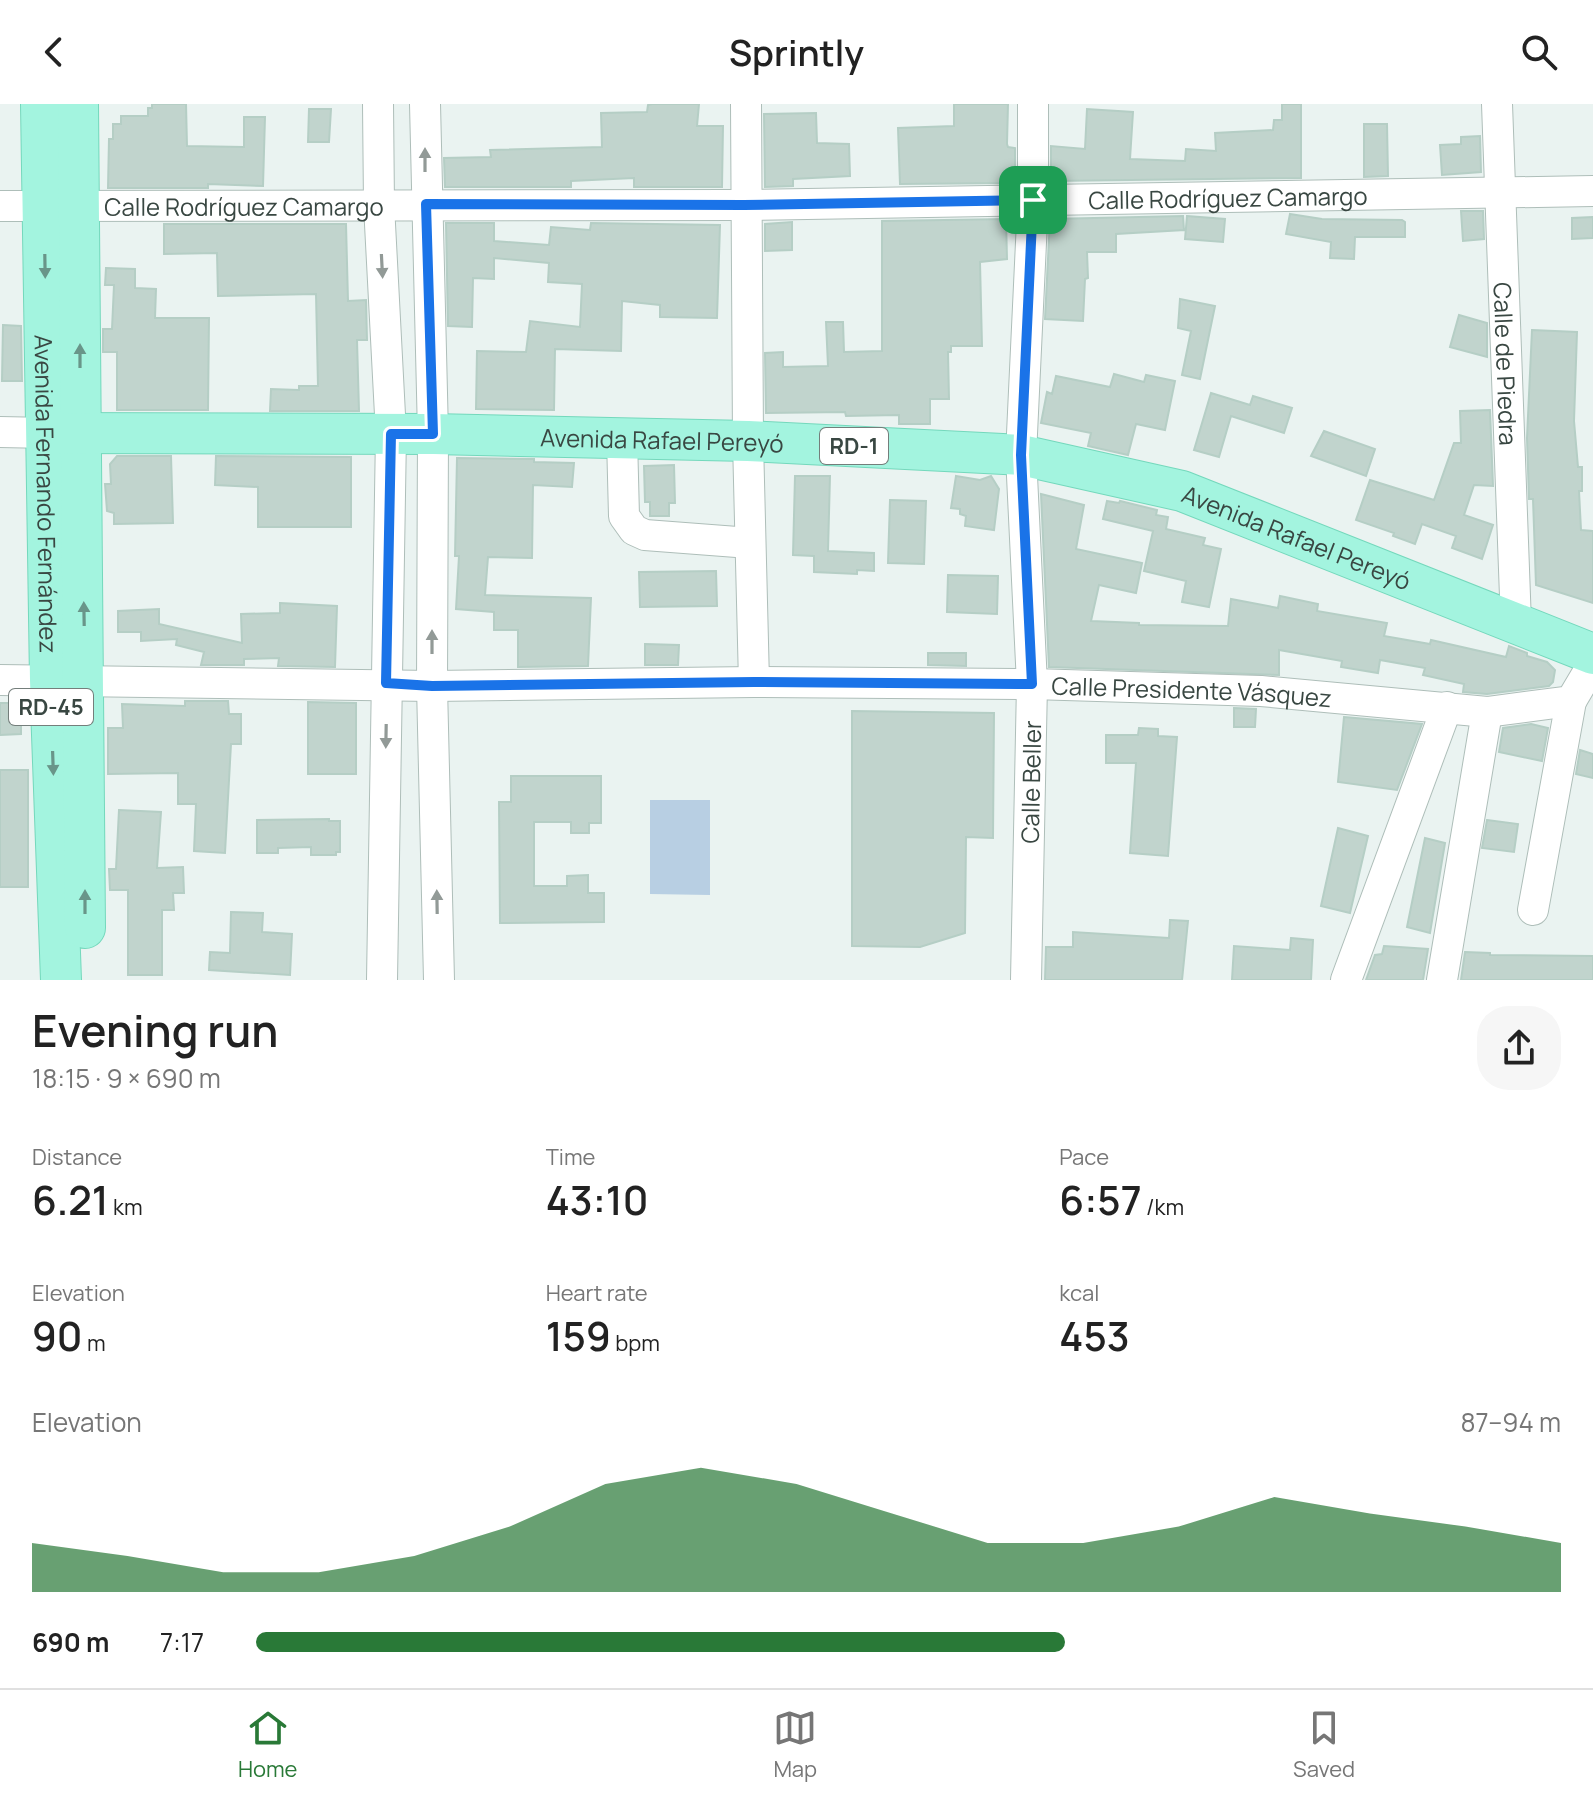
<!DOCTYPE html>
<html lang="en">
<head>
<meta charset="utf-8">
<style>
	:root { --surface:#fff; --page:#f6f6f6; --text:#222; --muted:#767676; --line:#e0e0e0; --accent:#297937 }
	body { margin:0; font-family:Manrope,sans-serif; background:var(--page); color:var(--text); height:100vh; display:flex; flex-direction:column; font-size:30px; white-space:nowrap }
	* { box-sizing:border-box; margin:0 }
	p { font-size:26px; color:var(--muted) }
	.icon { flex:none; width:44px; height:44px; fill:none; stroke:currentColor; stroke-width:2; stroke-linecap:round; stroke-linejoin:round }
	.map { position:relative; height:876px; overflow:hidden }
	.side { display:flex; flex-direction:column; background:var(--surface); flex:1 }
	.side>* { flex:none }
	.pin { position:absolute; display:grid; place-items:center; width:68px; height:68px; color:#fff; margin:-34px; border-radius:16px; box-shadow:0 4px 12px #0006 }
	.round { display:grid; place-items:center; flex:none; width:84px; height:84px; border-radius:32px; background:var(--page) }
	.summary { display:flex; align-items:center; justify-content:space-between; height:136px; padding:0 32px }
	h1 { font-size:44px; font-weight:600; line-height:60px }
	.stats { display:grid; grid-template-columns:repeat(3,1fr); gap:12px; height:136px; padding:8px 32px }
	.stats div { display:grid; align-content:center }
	.stats b { font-size:40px; font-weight:600 }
	.stats small { font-size:22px; font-weight:400 }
	.stats p { font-size:22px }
	.chart { height:224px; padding:16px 32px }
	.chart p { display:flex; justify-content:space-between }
	.chart svg { width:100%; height:144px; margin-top:8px; fill:var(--accent); opacity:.7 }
	ul { padding:0 32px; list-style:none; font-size:26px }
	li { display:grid; grid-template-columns:128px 96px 1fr; align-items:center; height:60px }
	li i { height:20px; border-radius:10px; background:var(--accent) }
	header { display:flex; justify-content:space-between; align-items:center; height:104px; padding:0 32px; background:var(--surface); font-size:36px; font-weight:600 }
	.dock { display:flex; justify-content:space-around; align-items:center; height:112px; border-top:2px solid var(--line); background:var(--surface); font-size:22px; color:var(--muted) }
	.dock a { display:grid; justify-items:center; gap:4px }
	.dock .on { color:var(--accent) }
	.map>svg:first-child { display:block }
</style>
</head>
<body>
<header><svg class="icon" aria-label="back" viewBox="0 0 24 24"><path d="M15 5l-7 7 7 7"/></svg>Sprintly<svg class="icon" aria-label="search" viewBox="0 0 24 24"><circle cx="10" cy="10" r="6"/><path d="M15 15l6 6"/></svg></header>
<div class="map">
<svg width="1593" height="876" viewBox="0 0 1593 876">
	<rect width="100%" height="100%" fill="#eaf3f1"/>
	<path fill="#b8cfe3" d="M650,696H710V791L650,790Z"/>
	<path fill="#c1d4cd" stroke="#b5cec5" stroke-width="2" d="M152,0H186L187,42L244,43V13H265L263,82L208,80V84H108L109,35H113V20H121V12H148V4H152Z
		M652,0H699L697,22H723L722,83H634V74L571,77V83H445L444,54L491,53L490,46L602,43L601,9L647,8L648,1Z
		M954,0H1008L1007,40L1008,43L1015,44V75H1008V79L900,80L898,24L954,22Z
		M1282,0H1301V74L1051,77V42L1085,45L1087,5L1133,8L1130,55L1185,57L1186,45L1216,47L1215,29L1273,26L1274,16H1282Z
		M309,5H331L329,38H308Z
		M816,9L817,39L849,40L850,72L793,75V82L765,83L764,10Z
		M1364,20H1387L1388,72L1364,73Z
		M1480,32L1481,68L1442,71L1440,41L1461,40V33Z
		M1461,107H1483L1484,135L1463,137Z
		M1290,110L1322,115L1402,116L1405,118V133H1355L1354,155L1330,154L1331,138L1286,130Z
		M1183,112L1184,126L1116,130V148H1087L1088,174L1085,175L1083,217L1045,215L1050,115Z
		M1187,112L1225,115L1223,138L1185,135Z
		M1593,113V134L1572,135V114Z
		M1006,115L1007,155L980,158L982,242H951V248H948L949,295H930V320H899V311L846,312L845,308L766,309L765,249L783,248V263L828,262L826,218H843L844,248L882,247V117Z
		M792,118V146L765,147V120Z
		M446,119H494V137L549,141L551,123L590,126L591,119L720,121L717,214L660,213V201L622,197L621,247L555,245L554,306L476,305L477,247L526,248L530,217L580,223L582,180L548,178L549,159L494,154V175L473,174L472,223L448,222Z
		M164,120H346L348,197L366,196L367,236H357L359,307H270L271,285L299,286V282H318L316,190L218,192L217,149L164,150Z
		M106,164L135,165V184L156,185L155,214H209L208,306H117V248H103V225H112L114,181H105Z
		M1180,195L1215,202L1200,275L1182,271L1191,227L1178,224Z
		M1459,211L1487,219V253L1450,243Z
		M3,221L21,222L22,277H2Z
		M1532,226L1577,228L1574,317L1578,363H1582V387H1579L1581,426L1593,427V499L1536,481L1533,395H1529L1527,334Z
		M1114,270L1144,278L1146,271L1175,277L1165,326L1136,320L1128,351L1088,342L1091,329L1041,319L1047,288L1052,290L1056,272L1110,283Z
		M1211,289L1250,301L1253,292L1292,304L1284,329L1231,312L1219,353L1194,346Z
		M1490,306L1493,382L1474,381L1464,411L1493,421L1482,455L1452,444L1456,432L1422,420L1415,440L1393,432L1394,429L1356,416L1370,376L1434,396L1454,339H1461L1460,307Z
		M1324,327L1375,345L1366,372L1311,352Z
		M117,352H171L173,419L114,420V409L107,407L105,380H111L110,360Z
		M216,352L351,353V423H258V383L215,381Z
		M457,354L534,355V358L574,359L572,383L533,381L532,454L488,453L485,491L591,494L588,562L518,563V526H494V508L456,505L459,452H455Z
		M674,361L675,399H669V412H650V398H645L644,362Z
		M795,372H830L828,447L874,449V467L857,466V470L814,468V452L793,451Z
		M956,372L980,376L991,372L999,385L994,426L965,422L966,412L960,410V405L951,404Z
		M1041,390L1084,401L1076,445L1142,459L1136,489L1099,481L1091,517L1139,519V521L1228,522L1231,495L1278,504L1280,492L1318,500L1317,507L1387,519L1384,532L1430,540L1431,536L1506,553L1509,542L1527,549V552L1547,558L1555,566L1553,578L1549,582L1487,590L1463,588L1464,580L1423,571L1425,564L1380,556L1378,569L1341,563L1342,557L1279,546V571L1049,563Z
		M890,396L926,397L924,460L888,459Z
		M1107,397L1119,399L1120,397L1157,406L1156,411L1168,413L1166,425L1205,434L1203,441L1221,445L1209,503L1182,498L1186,477L1144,467L1153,427L1103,415Z
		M716,467L717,502L640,503L639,468Z
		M948,471L998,472L997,510L947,508Z
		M280,499L337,502L335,563L278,562L279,554L244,555V561H201L204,548L176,541L177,535L141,537V528H118V507L159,505V520L242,539L241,510L280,509Z
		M645,540L679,541L678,561H645Z
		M928,549H966V562L928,561Z
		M185,597H228L229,610H241V640H231L225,749L194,747L196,700H178V669L108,670V624H123L122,600L185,602Z
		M308,598L356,599V670H308Z
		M0,599H21V630L0,631Z
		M1234,604L1256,605L1255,623H1234Z
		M852,607L994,609L993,734L966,733L965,829L920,843L852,842Z
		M1344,613L1422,620L1397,686L1338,678Z
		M1531,620L1548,624L1542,657L1499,648L1503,624Z
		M1139,624L1158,625V632L1177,633L1168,752L1130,749L1136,659H1106V631H1138Z
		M1580,646L1593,650V674L1576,670Z
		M0,666H28V783H0Z
		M511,672H601V719H589V729H571V718H534V782H567V772L588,771V789H604V818L500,819L499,698H511Z
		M119,706L161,708L157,764L183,763L184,789H173L174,806H162V871H128V786H110L109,765H116Z
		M329,715V717H340V748H336V751H311V743L278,744V749H257V716Z
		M1487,716L1518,720L1514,748L1482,744Z
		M1338,724L1368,732L1350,809L1321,802Z
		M1425,734L1445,739L1430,829L1407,823Z
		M231,808L263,809L262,828L292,830L290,871L209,866L210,848L230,849Z
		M1170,816L1188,817L1182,876H1045L1046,843H1073V828L1169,834Z
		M1291,834L1313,836L1311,876H1232L1234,842L1290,846Z
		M1384,842L1428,845L1423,876H1366L1375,851L1382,850Z
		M1465,848L1490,849V851L1593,852V876H1461Z"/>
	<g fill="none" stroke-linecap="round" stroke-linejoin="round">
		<g stroke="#aebeb9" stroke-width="32">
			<g id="minor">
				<path d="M378,0L379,101L391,330L382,876"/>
				<path d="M425,0L433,330L432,582L439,876"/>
				<path d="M746,0L748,337L754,578"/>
				<path id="s1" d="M1497,0L1516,520"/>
				<path id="s2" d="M0,102L744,101L1593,87"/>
				<path d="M0,328L48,329"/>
				<path d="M622,334L624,412L634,426L645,431L750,439"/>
				<path id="s3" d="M0,576L432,582L754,578L1032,580L1261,587L1487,608L1571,597L1593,560"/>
				<path d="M1533,806L1571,597"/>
				<path id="s4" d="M1026,876L1032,580L1021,351L1033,96V0"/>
				<path d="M1346,876L1447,603"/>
				<path d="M1442,876L1487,608"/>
			</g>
		</g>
		<g stroke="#74d8bc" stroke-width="42">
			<g id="major">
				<path id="s5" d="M41,0L50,576L61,876"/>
				<path d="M78,0L85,824"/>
				<path id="s6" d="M48,329L433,330L748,337L1021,351L1182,387L1593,550"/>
			</g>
		</g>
		<use href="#minor" stroke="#fff" stroke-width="30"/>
		<use href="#major" stroke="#a3f4df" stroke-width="40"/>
	</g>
	<defs><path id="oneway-solid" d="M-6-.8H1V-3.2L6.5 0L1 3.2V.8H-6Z" transform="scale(2)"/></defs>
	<g fill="#929a97">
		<use href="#oneway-solid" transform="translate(425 56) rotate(-90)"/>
		<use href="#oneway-solid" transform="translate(382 162) rotate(87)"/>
		<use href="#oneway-solid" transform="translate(432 538) rotate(-90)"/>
		<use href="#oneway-solid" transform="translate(386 632) rotate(91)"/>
		<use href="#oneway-solid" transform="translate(437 798) rotate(-91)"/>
	</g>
	<g fill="#699589">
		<use href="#oneway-solid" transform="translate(45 162) rotate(89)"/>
		<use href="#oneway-solid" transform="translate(80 252) rotate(-90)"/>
		<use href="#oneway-solid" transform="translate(84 510) rotate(-91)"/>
		<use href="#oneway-solid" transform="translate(53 659) rotate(88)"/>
		<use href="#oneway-solid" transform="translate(85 798) rotate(-90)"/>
	</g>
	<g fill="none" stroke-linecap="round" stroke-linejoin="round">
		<g stroke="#fff" stroke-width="16">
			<path id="route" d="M1033,96L1021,351L1032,580L754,578L432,582L386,579L391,330H433L426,100L744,101Z"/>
		</g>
		<use href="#route" stroke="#1a73e8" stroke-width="10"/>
	</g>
	<g text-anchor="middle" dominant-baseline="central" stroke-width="6" stroke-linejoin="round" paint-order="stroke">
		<g fill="#fff" stroke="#747e7b" stroke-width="2">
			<rect x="820" y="324" width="68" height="36" rx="6"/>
			<rect x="9" y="585" width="84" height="36" rx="6"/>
		</g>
		<g font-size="22" font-weight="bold" fill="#394742">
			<text x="854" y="342">RD-1</text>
			<text x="51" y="603">RD-45</text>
		</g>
		<g font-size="24" fill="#394742" stroke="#fff">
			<text stroke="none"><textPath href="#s2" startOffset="1228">Calle Rodríguez Camargo</textPath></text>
			<text stroke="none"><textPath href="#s2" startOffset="244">Calle Rodríguez Camargo</textPath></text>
			<text stroke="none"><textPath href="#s1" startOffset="260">Calle de Piedra</textPath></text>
			<text stroke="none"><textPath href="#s6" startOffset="614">Avenida Rafael Pereyó</textPath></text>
			<text stroke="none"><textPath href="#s5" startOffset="390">Avenida Fernando Fernández</textPath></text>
			<text stroke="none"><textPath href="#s6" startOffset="1262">Avenida Rafael Pereyó</textPath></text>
			<text stroke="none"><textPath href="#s3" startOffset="1192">Calle Presidente Vásquez</textPath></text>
			<text stroke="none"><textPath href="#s4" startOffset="198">Calle Beller</textPath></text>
		</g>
	</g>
</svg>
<div class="pin" style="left:1033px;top:96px;background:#1e9e55"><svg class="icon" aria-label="arrive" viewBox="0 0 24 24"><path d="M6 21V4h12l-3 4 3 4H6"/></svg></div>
</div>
<section class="side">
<div class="summary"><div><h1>Evening run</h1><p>18:15 · 9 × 690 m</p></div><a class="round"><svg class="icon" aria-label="share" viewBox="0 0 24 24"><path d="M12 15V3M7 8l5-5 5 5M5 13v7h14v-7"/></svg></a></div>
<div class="stats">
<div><p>Distance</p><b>6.21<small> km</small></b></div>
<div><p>Time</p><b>43:10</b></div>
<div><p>Pace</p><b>6:57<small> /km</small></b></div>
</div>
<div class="stats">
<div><p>Elevation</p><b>90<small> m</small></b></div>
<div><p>Heart rate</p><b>159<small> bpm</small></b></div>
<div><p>kcal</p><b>453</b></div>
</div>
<div class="chart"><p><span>Elevation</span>87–94 m</p>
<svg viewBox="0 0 160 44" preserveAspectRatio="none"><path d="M0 44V29L10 33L20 38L30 38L40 33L50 24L60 11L70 6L80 11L90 20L100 29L110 29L120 24L130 15L140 20L150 24L160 29V44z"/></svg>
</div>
<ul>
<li><b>690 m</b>7:17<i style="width:62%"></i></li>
</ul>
</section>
<nav class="dock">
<a class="on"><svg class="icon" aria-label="home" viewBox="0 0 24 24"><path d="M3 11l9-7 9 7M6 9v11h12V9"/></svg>Home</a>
<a><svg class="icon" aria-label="map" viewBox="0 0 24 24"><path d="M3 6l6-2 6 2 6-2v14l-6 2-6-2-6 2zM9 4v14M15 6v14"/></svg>Map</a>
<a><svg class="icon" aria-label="saved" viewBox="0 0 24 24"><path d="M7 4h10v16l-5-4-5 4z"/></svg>Saved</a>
</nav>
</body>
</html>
